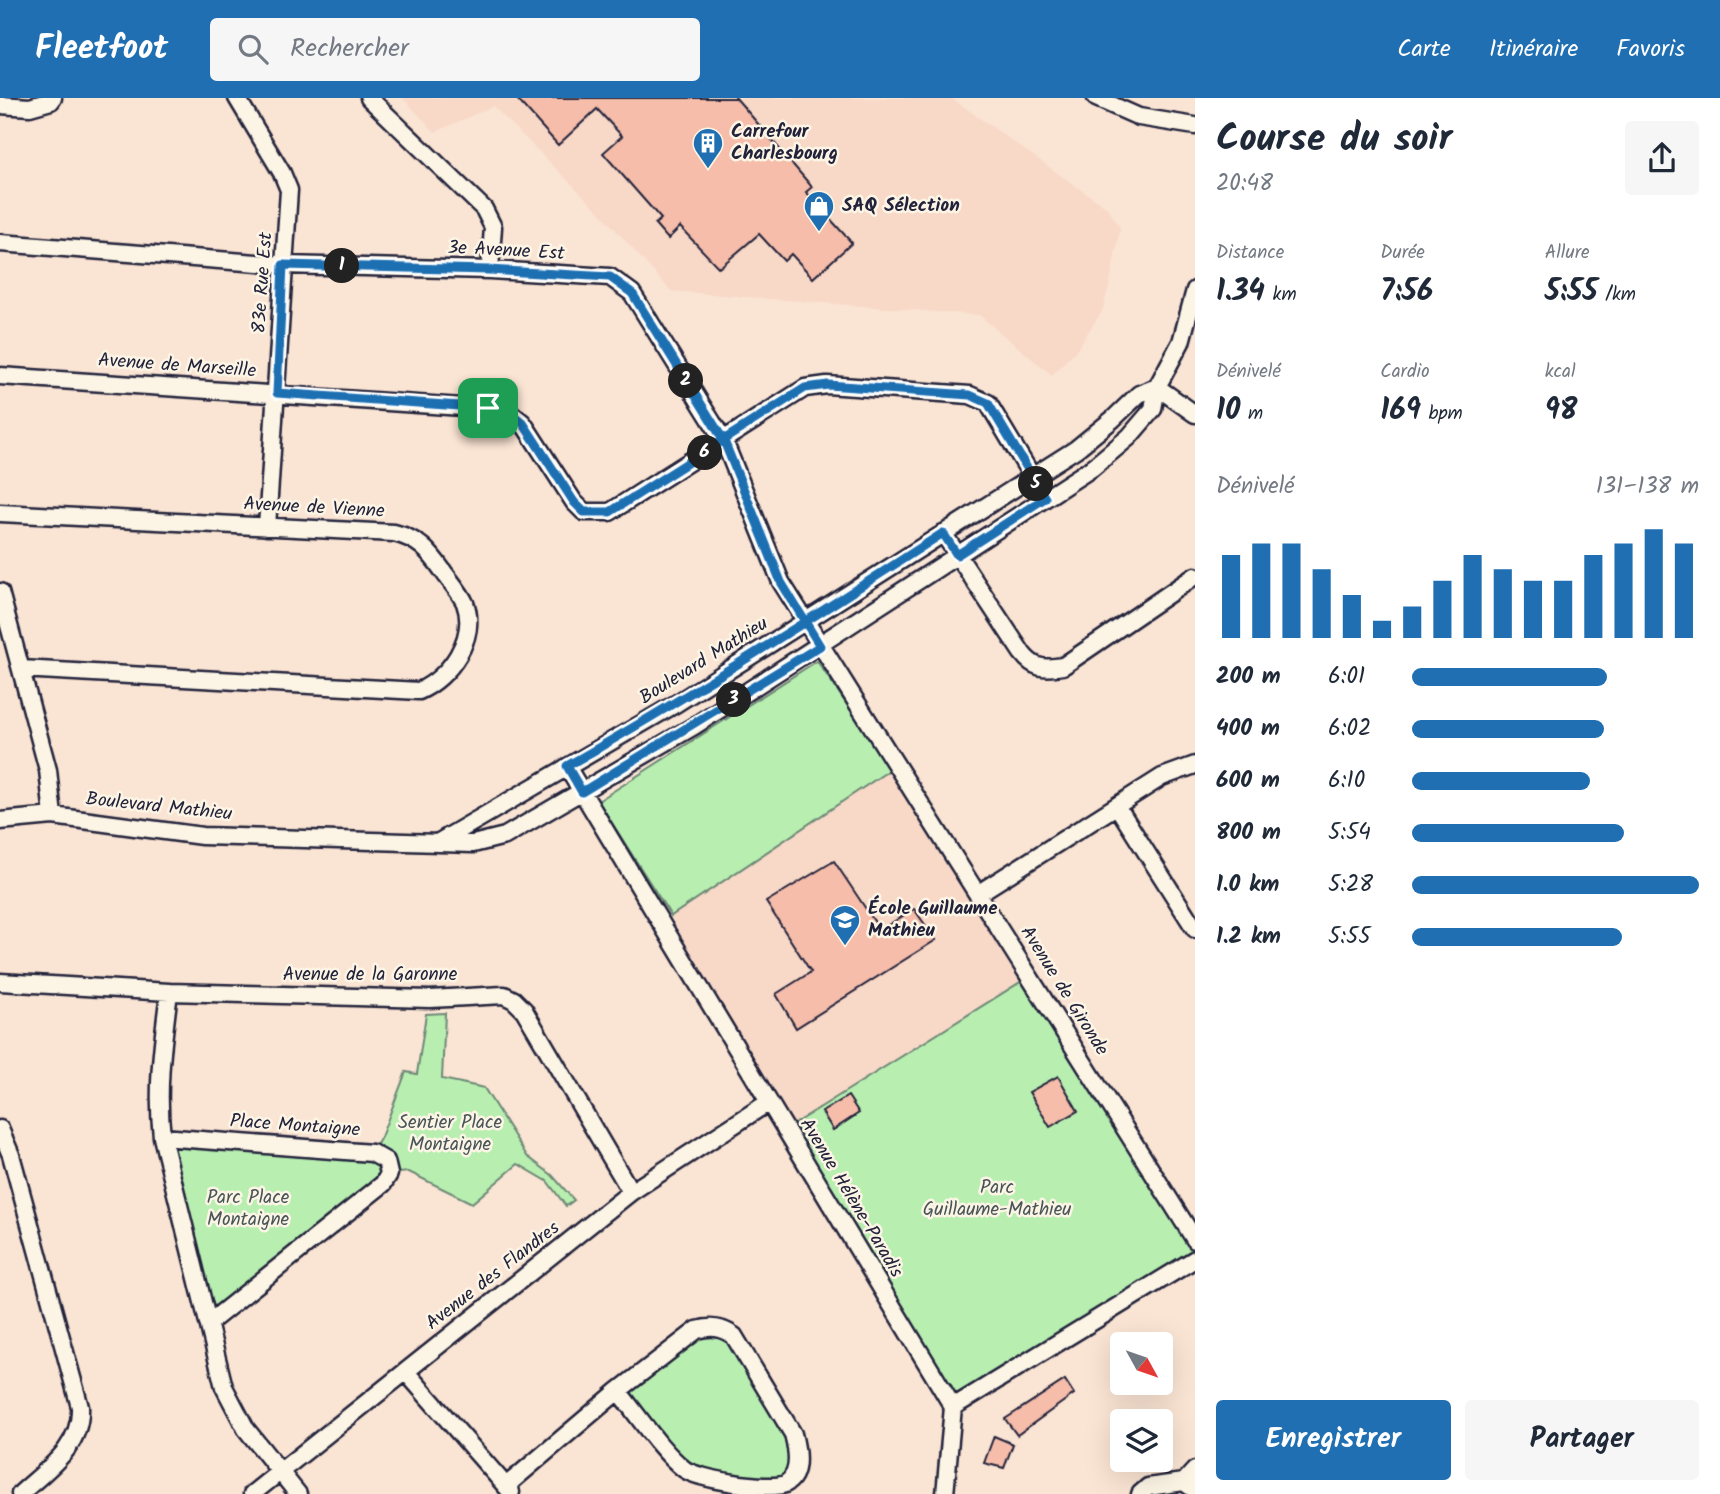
<!DOCTYPE html>
<html lang="fr">
<head>
<meta charset="utf-8">
<style>
	:root { --surface:#fff; --page:#f6f6f7; --text:#1f2937; --muted:#747a83; --accent:#1f6fb2 }
	body { margin:0; font-family:Kalam,sans-serif; background:var(--page); color:var(--text); height:100vh; display:flex; flex-direction:column; font-size:26px; white-space:nowrap }
	* { box-sizing:border-box; margin:0 }
	p { font-size:23px; color:var(--muted) }
	.icon { flex:none; width:38px; height:38px; fill:none; stroke:currentColor; stroke-width:2; stroke-linecap:round; stroke-linejoin:round }
	.map { position:relative; flex:1; overflow:hidden }
	.drawer { display:flex; flex-direction:column; background:var(--surface); width:525px }
	.drawer>* { flex:none }
	.needle { width:46px; rotate:130deg }
	.buttons { position:absolute; left:1110px; top:1234px; display:grid; gap:14px }
	.buttons a { display:grid; place-items:center; width:63px; height:63px; border-radius:7px; background:var(--surface); box-shadow:0 7px 28px #0002; font-size:35px }
	.pin { position:absolute; display:grid; place-items:center; width:60px; height:60px; color:#fff; margin:-30px; border-radius:14px; box-shadow:0 4px 10px #0006 }
	.km { position:absolute; width:35px; height:35px; margin:-18px; border-radius:50%; background:#222; color:#fff; font-size:19px; line-height:35px; text-align:center }
	.round { display:grid; place-items:center; flex:none; width:74px; height:74px; border-radius:7px; background:var(--page) }
	.head { display:flex; align-items:center; justify-content:space-between; height:119px; padding:0 21px }
	h1 { font-size:38px; font-weight:800; line-height:52px }
	.stats { display:grid; grid-template-columns:repeat(3,1fr); gap:10px; height:119px; padding:7px 21px }
	.stats div { display:grid; align-content:center }
	.stats b { font-size:30px; font-weight:800 }
	.stats small { font-size:19px; font-weight:400 }
	.stats p { font-size:19px }
	.chart { height:196px; padding:14px 21px }
	.chart p { display:flex; justify-content:space-between }
	.chart svg { width:100%; height:126px; margin-top:7px; stroke:var(--accent); stroke-width:6 }
	.action { display:flex; gap:14px; margin-top:auto; padding:14px 21px }
	.action a { flex:1; height:80px; border-radius:7px; background:var(--accent); color:#fff; font-size:28px; font-weight:800; line-height:80px; text-align:center }
	.action a+a { background:var(--page); color:var(--text) }
	ul { padding:0 21px; list-style:none; font-size:23px }
	li { display:grid; grid-template-columns:112px 84px 1fr; align-items:center; height:52px }
	li i { height:18px; border-radius:9px; background:var(--accent) }
	header { display:flex; align-items:center; gap:42px; box-sizing:border-box; height:98px; padding:0 35px; background:var(--accent); color:#fff }
	header strong { font-size:33px }
	nav { display:flex; gap:38px; margin-inline-start:auto; font-size:24px }
	.search { width:490px; height:63px; background:var(--page); display:flex; align-items:center; gap:18px; box-sizing:border-box; padding:0 24px; border-radius:7px; color:var(--muted); font-size:26px }
	main { display:flex; flex:1; min-height:0 }
	.map>svg:first-child { display:block }
</style>
</head>
<body>
<header>
<strong>Fleetfoot</strong>
<div class="search"><svg class="icon" aria-label="search" viewBox="0 0 24 24"><circle cx="10" cy="10" r="6"/><path d="M15 15l6 6"/></svg>Rechercher</div>
<nav><a>Carte</a><a>Itinéraire</a><a>Favoris</a></nav>
</header>
<main>
<div class="map">
<svg width="1195" height="1396" viewBox="0 0 1195 1396">
	<rect width="100%" height="100%" fill="#fae4d3"/>
	<filter id="ink" filterUnits="userSpaceOnUse"><feTurbulence type="fractalNoise" baseFrequency=".0143" numOctaves="2"/><feDisplacementMap in="SourceGraphic" scale="14" xChannelSelector="R" yChannelSelector="G"/><feConvolveMatrix kernelMatrix="1 2 1 2 8 2 1 2 1" color-interpolation-filters="sRGB"/></filter>
	<g filter="url(#ink)">
		<path fill="#f8d8c7" d="M403,0H951L1107,110L1120,130L1110,184L1102,213L1077,251L1052,277L979,217L671,193L597,111L493,8L435,34Z
			M891,671L1030,878L784,1032L671,818Z"/>
		<path fill="#b8efb1" stroke="#6d8876" stroke-width="2" d="M817,563L891,671L671,818L598,703Z
			M1030,878L1195,1142V1161L953,1309L784,1032Z
			M445,915L442,981L484,990L527,1058L552,1077L574,1102L566,1108L547,1083L518,1066L472,1105L409,1074L389,1076L210,1224L162,1039L372,1055L381,1039L406,974L417,976L426,916Z
			M697,1232H725L796,1348L785,1386L697,1378L618,1293Z"/>
		<path fill="#f5bdaa" stroke="#22223b" stroke-width="2" d="M516,0H736L812,89L806,94L852,145L813,180L791,156L784,163L759,136L719,170L680,129L668,141L655,126L661,121L603,55L622,38L597,11L558,47Z
			M834,763L880,832L914,811L936,842L796,930L776,896L811,874L766,804Z
			M1058,978L1078,1013L1050,1029L1029,994Z
			M848,998L859,1015L833,1032L822,1014Z
			M1065,1282L1074,1296L1017,1337L1005,1321Z
			M994,1338L1013,1346L1004,1370L984,1365Z"/>
		<g fill="none" stroke-linecap="round" stroke-linejoin="round">
			<g stroke="#22223b" stroke-width="21">
				<path id="minor" d="M237,0L282,75L289,92L267,429
					M369,0L484,111L493,129L490,172
					M1096,0L1139,19L1195,28
					M0,7L30,9L51,3L53,0
					M0,145L283,167L490,172L610,179L632,195L724,343L781,484L1195,1142
					M0,278L507,312L523,325L574,404L584,414H610L805,290L827,287L970,297L988,305L1045,400
					M1157,289L1195,316
					M0,415L394,435C419,441 429,453 443,473C450,483 460,494 465,505C478,540 449,580 419,593L21,571
					M943,435L1022,555C1034,571 1044,571 1063,568L1195,478
					M0,494L48,672L53,718
					M567,669L953,1309L1195,1161
					M1117,708L1195,831
					M0,723L53,718L202,738L473,746L505,738L694,628L1092,370L1129,339L1153,311L1157,289L1181,244L1195,192
					M439,744L677,605L1076,351L1113,321L1139,296L1157,289
					M979,795L1162,679L1195,667
					M0,884L169,894L430,901L504,897L514,902L524,912L631,1094
					M169,894C163,943 156,990 162,1039L224,1289L246,1331L298,1396
					M0,1031L11,1057L80,1309C82,1349 47,1371 20,1396
					M162,1039L372,1055L386,1063L389,1076L383,1086L210,1224
					M406,1274L511,1394
					M1195,1372L1184,1384L1195,1392
					M506,1388L618,1293L697,1232C711,1228 722,1229 734,1238L793,1336C797,1351 802,1377 785,1386C770,1393 697,1381 684,1371C660,1352 638,1317 618,1293
					M252,1396L631,1094L769,1004
					M945,1396L953,1309
					M1140,1396L1148,1389L1184,1384"/>
			</g>
			<use href="#minor" stroke="#fcf5e5" stroke-width="16"/>
		</g>
	</g>
	<g fill="none" stroke-linecap="round" stroke-linejoin="round" filter="url(#ink)">
		<g stroke="#fff" stroke-width="14">
			<path id="route" d="M488,310L277,295L283,167L489,172L610,179L632,195L724,343L781,484L820,548L582,694L567,668C695,595 819,516 943,435L957,457L1045,400L988,305L970,297L828,287L805,290L610,414H584L574,404L523,325L507,312L488,310"/>
		</g>
		<use href="#route" stroke="#1f6fb2" stroke-width="9"/>
	</g>
	<defs>
		<g id="building-pin" transform="scale(1.575)"><path d="M0 17L-7.5 6A9.5 9.5 0 1 1 7.5 6Z" fill="#1f6fb2" stroke="#fcf5e5"/><path d="M-4-6H4V6H1V3H-1V6H-4ZM-2.5-4.3h1.7v1.8h-1.7ZM.8-4.3h1.7v1.8H.8ZM-2.5-1h1.7V.8h-1.7ZM.8-1h1.7V.8H.8Z" fill="#fff"/></g>
		<g id="shop-pin" transform="scale(1.575)"><path d="M0 17L-7.5 6A9.5 9.5 0 1 1 7.5 6Z" fill="#1f6fb2" stroke="#fcf5e5"/><path d="M-5-2.5h2.3a2.7 3.5 0 0 1 5.4 0H5L5.5 6h-11ZM-1.5-2.5h3a1.5 2.3 0 0 0-3 0Z" fill="#fff"/></g>
		<g id="school-pin" transform="scale(1.575)"><path d="M0 17L-7.5 6A9.5 9.5 0 1 1 7.5 6Z" fill="#1f6fb2" stroke="#fcf5e5"/><path d="M0-5L7-2L0 1L-7-2ZM-4 1L0 2.5L4 1V4Q0 6-4 4Z" fill="#fff"/></g>
	</defs>
	<g fill-rule="evenodd">
		<use href="#building-pin" x="708" y="45"/>
		<use href="#shop-pin" x="819" y="108"/>
		<use href="#school-pin" x="845" y="822"/>
	</g>
	<g text-anchor="middle" dominant-baseline="central" stroke-width="5" stroke-linejoin="round" paint-order="stroke">
		<g font-size="19" font-weight="bold" fill="#22223b" stroke="#fcf5e5" text-anchor="start">
			<text x="731" y="34">Carrefour<tspan x="731" dy="22">Charlesbourg</tspan></text>
			<text x="842" y="108">SAQ Sélection</text>
			<text x="868" y="811">École Guillaume<tspan x="868" dy="22">Mathieu</tspan></text>
		</g>
		<g font-size="19" fill="#22223b" stroke="#fcf5e5">
			<text transform="translate(506 153) rotate(3)">3e Avenue Est</text>
			<text transform="translate(263 185) rotate(-86)">83e Rue Est</text>
			<text transform="translate(177 268) rotate(4)">Avenue de Marseille</text>
			<text transform="translate(314 410) rotate(3)">Avenue de Vienne</text>
			<text transform="translate(704 563) rotate(-32)">Boulevard Mathieu</text>
			<text transform="translate(159 709) rotate(6)">Boulevard Mathieu</text>
			<text x="370" y="877">Avenue de la Garonne</text>
			<text transform="translate(1064 893) rotate(58)">Avenue de Gironde</text>
			<text transform="translate(295 1028) rotate(4)">Place Montaigne</text>
			<text transform="translate(851 1100) rotate(59)">Avenue Hélène-Paradis</text>
			<text transform="translate(493 1178) rotate(-38)">Avenue des Flandres</text>
		</g>
		<g font-size="19" fill="#485558" stroke="#fcf5e5">
			<text x="450" y="1025">Sentier Place<tspan x="450" dy="22">Montaigne</tspan></text>
			<text x="997" y="1090">Parc<tspan x="997" dy="22">Guillaume-Mathieu</tspan></text>
			<text x="248" y="1100">Parc Place<tspan x="248" dy="22">Montaigne</tspan></text>
		</g>
	</g>
</svg>
<div class="buttons">
<a><svg class="needle" viewBox="-14 -14 28 28"><path d="M0-13l5 13h-10z" fill="#e53935"/><path d="M0 13l5-13h-10z" fill="#747a83"/></svg></a>
<a><svg class="icon" aria-label="layers" viewBox="0 0 24 24"><path d="M12 4l9 5-9 5-9-5zM3 14l9 5 9-5"/></svg></a>
</div>
<div class="pin" style="left:488px;top:310px;background:#1e9e55"><svg class="icon" aria-label="arrive" viewBox="0 0 24 24"><path d="M6 21V4h12l-3 4 3 4H6"/></svg></div>
<b class="km" style="left:342px;top:168px">1</b>
<b class="km" style="left:686px;top:283px">2</b>
<b class="km" style="left:734px;top:602px">3</b>
<b class="km" style="left:1036px;top:386px">5</b>
<b class="km" style="left:705px;top:355px">6</b>
</div>
<section class="drawer">
<div class="head"><div><h1>Course du soir</h1><p>20:48</p></div><a class="round"><svg class="icon" aria-label="share" viewBox="0 0 24 24"><path d="M12 15V3M7 8l5-5 5 5M5 13v7h14v-7"/></svg></a></div>
<div class="stats">
<div><p>Distance</p><b>1.34<small> km</small></b></div>
<div><p>Durée</p><b>7:56</b></div>
<div><p>Allure</p><b>5:55<small> /km</small></b></div>
</div>
<div class="stats">
<div><p>Dénivelé</p><b>10<small> m</small></b></div>
<div><p>Cardio</p><b>169<small> bpm</small></b></div>
<div><p>kcal</p><b>98</b></div>
</div>
<div class="chart"><p><span>Dénivelé</span>131–138 m</p>
<svg viewBox="0 0 160 44" preserveAspectRatio="none"><path d="M5 44V15M15 44V11M25 44V11M35 44V20M45 44V29M55 44V38M65 44V33M75 44V24M85 44V15M95 44V20M105 44V24M115 44V24M125 44V15M135 44V11M145 44V6M155 44V11"/></svg>
</div>
<ul>
<li><b>200 m</b>6:01<i style="width:68%"></i></li>
<li><b>400 m</b>6:02<i style="width:67%"></i></li>
<li><b>600 m</b>6:10<i style="width:62%"></i></li>
<li><b>800 m</b>5:54<i style="width:74%"></i></li>
<li><b>1.0 km</b>5:28<i style="width:100%"></i></li>
<li><b>1.2 km</b>5:55<i style="width:73%"></i></li>
</ul>
<div class="action"><a>Enregistrer</a><a>Partager</a></div>
</section>
</main>
</body>
</html>
